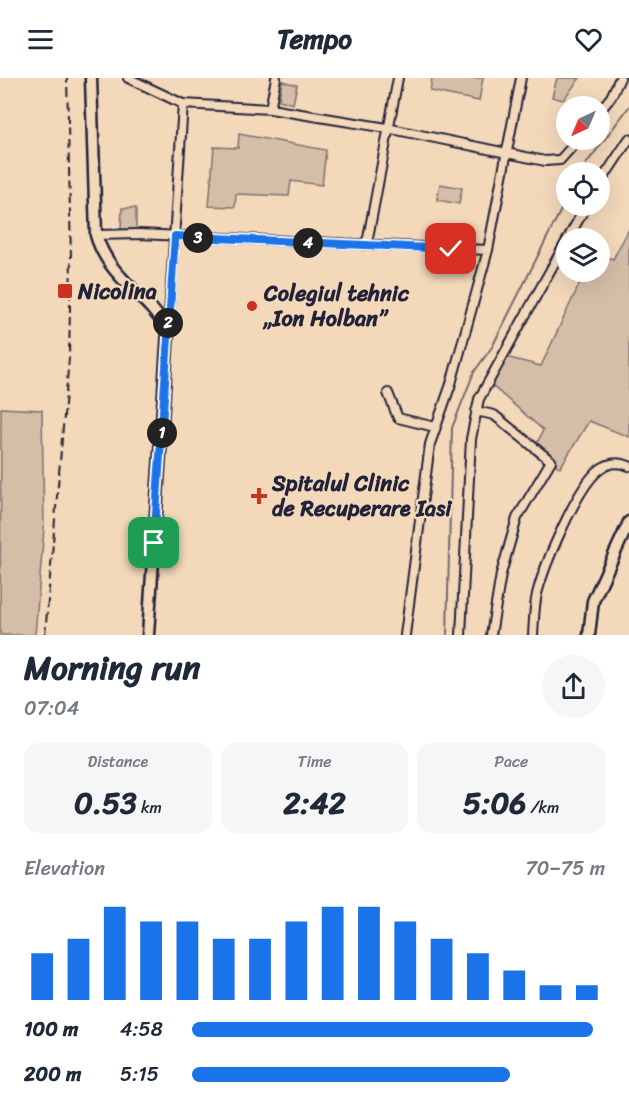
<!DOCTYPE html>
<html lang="en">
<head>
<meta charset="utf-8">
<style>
	:root { --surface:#fff; --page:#f6f6f7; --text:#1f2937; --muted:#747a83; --accent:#1a73e8 }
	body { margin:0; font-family:Sriracha,sans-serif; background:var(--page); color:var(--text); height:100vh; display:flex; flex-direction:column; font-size:22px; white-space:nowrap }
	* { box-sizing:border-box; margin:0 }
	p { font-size:20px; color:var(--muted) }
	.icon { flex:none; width:33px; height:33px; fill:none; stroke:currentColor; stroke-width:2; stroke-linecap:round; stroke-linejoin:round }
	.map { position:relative; height:557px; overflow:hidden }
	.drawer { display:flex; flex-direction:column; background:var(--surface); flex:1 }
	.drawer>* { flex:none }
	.needle { width:39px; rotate:224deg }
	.fabs { position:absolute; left:556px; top:18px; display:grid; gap:12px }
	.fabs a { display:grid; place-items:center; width:54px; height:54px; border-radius:50%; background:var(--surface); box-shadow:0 6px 24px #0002; font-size:30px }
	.pin { position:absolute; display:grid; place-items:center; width:51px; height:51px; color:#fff; margin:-26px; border-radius:12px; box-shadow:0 3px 9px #0006 }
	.km { position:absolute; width:30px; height:30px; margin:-15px; border-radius:50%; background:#222; color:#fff; font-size:16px; line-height:30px; text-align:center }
	.round { display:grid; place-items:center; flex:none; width:63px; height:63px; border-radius:32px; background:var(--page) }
	.overview { display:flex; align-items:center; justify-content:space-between; height:102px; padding:0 24px }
	h1 { font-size:33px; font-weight:800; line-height:45px }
	.metrics { display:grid; grid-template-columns:repeat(3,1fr); gap:9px; height:102px; padding:6px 24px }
	.metrics div { display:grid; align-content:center; border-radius:15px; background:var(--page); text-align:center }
	.metrics b { font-size:30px; font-weight:800 }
	.metrics small { font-size:16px; font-weight:400 }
	.metrics p { font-size:16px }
	.chart { height:168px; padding:12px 24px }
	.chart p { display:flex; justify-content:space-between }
	.chart svg { width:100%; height:108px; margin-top:6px; stroke:var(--accent); stroke-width:6 }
	ul { padding:0 24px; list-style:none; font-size:20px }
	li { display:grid; grid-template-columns:96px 72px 1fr; align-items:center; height:45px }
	li i { height:15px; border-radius:8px; background:var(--accent) }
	header { display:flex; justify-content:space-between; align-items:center; height:78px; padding:0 24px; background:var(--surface); font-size:27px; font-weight:800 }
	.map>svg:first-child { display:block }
</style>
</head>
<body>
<header><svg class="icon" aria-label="menu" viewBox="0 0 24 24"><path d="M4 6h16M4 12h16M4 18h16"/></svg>Tempo<svg class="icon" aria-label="heart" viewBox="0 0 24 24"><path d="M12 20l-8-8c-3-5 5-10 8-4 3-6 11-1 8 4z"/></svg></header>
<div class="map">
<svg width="629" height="557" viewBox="0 0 629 557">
	<rect width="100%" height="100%" fill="#f3d8ba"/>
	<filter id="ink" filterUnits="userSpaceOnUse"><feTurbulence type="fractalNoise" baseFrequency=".0167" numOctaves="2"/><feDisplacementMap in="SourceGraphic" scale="12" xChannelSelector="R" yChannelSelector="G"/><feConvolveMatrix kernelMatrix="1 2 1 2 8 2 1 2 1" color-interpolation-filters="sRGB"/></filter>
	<g filter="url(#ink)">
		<path fill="#d5bea7" stroke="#7c7071" stroke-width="1.5" d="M432,0H483L479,23L430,13Z
			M557,0H580L563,22L552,19Z
			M282,3L297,7L293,26L279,22Z
			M239,56L326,72L322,107L291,103L289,118L236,116L235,129L209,128L214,69L238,70Z
			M440,106L462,110L459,126L437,122Z
			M122,130H136V152H121Z
			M629,151V359L589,343L560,390L535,370L543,352L490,306L506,279L541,288L585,194H600V177L613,181Z
			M1,330L42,332L44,451L35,557H0Z"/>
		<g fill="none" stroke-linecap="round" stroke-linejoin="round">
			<path stroke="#74696d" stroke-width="2" d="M580,94L629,29
				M447,557L452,350L474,294L492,269L567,120"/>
			<g stroke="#22223b" stroke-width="12">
				<path id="minor" d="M128,0L183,26L270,31L387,50L545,83L560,82L578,62
					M270,31L276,0
					M600,33L611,19L620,0
					M600,105L629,61
					M96,157L139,156L488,172
					M364,167L368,160L398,0
					M168,252L183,26
					M388,315L398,340L435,349
					M476,333L494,337L551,383L517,440L501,496L491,557
					M405,557L430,366L451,306L488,172L521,0
					M461,557L471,361L479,321L586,128
					M533,557C534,544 534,529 537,516C544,488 577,409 599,392C608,385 618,383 629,388"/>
			</g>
			<g stroke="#22223b" stroke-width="15">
				<path id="tertiary" d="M91,0L96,157C109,201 147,216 168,253L148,557
					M589,557L593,523L629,444"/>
			</g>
			<use href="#minor" stroke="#f3d8ba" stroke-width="8"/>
			<use href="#tertiary" stroke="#f3d8ba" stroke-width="10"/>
			<path stroke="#22223b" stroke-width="2" stroke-dasharray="9 4.5" stroke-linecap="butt" d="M45,557L69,280L71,180L67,0"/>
		</g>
	</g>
	<g fill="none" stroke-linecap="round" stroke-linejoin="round" filter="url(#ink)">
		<g stroke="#fff" stroke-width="12">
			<path id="route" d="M154,465L175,158L451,171"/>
		</g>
		<use href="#route" stroke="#1a73e8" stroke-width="8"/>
	</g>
	<g fill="#c8321e" stroke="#f3d8ba" stroke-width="2">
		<rect x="57" y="205" width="16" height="16" rx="3"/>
		<circle cx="252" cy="228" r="6"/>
		<path d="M256 409h6v6h6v6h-6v6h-6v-6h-6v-6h6z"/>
	</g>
	<g text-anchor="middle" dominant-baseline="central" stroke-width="5" stroke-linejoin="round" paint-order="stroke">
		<g font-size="22" font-weight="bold" fill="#22223b" stroke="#f3d8ba" text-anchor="start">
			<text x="78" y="213">Nicolina</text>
			<text x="264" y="215">Colegiul tehnic<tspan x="264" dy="25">„Ion Holban”</tspan></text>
			<text x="272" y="405">Spitalul Clinic<tspan x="272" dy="25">de Recuperare Iasi</tspan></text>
		</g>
	</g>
</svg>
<div class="fabs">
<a><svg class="needle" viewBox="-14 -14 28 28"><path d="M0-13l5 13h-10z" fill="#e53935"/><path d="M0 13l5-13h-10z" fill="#747a83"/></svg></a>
<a><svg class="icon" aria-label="locate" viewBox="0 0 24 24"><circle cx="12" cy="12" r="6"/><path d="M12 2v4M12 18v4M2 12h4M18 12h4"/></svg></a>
<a><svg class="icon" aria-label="layers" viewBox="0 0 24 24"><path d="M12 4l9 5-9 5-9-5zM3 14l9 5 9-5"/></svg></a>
</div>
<div class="pin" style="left:154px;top:465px;background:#1e9e55"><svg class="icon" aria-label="arrive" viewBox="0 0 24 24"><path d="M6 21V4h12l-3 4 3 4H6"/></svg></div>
<div class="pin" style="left:451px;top:171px;background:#d93025"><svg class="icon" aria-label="check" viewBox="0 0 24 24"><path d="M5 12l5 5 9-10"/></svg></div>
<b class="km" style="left:162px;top:355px">1</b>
<b class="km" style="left:168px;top:245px">2</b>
<b class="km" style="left:198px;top:160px">3</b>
<b class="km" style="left:308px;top:165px">4</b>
</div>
<section class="drawer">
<div class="overview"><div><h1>Morning run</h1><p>07:04</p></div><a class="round"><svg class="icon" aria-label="share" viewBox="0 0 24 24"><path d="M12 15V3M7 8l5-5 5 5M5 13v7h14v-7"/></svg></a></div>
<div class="metrics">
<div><p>Distance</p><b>0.53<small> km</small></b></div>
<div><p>Time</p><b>2:42</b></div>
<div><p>Pace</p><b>5:06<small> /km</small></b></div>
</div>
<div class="chart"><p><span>Elevation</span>70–75 m</p>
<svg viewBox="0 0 160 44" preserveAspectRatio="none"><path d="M5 44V25M15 44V19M25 44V6M35 44V12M45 44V12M55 44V19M65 44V19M75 44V12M85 44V6M95 44V6M105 44V12M115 44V19M125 44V25M135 44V32M145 44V38M155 44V38"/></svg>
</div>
<ul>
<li><b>100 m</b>4:58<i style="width:97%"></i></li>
<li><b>200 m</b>5:15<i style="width:77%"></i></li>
</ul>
</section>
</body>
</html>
